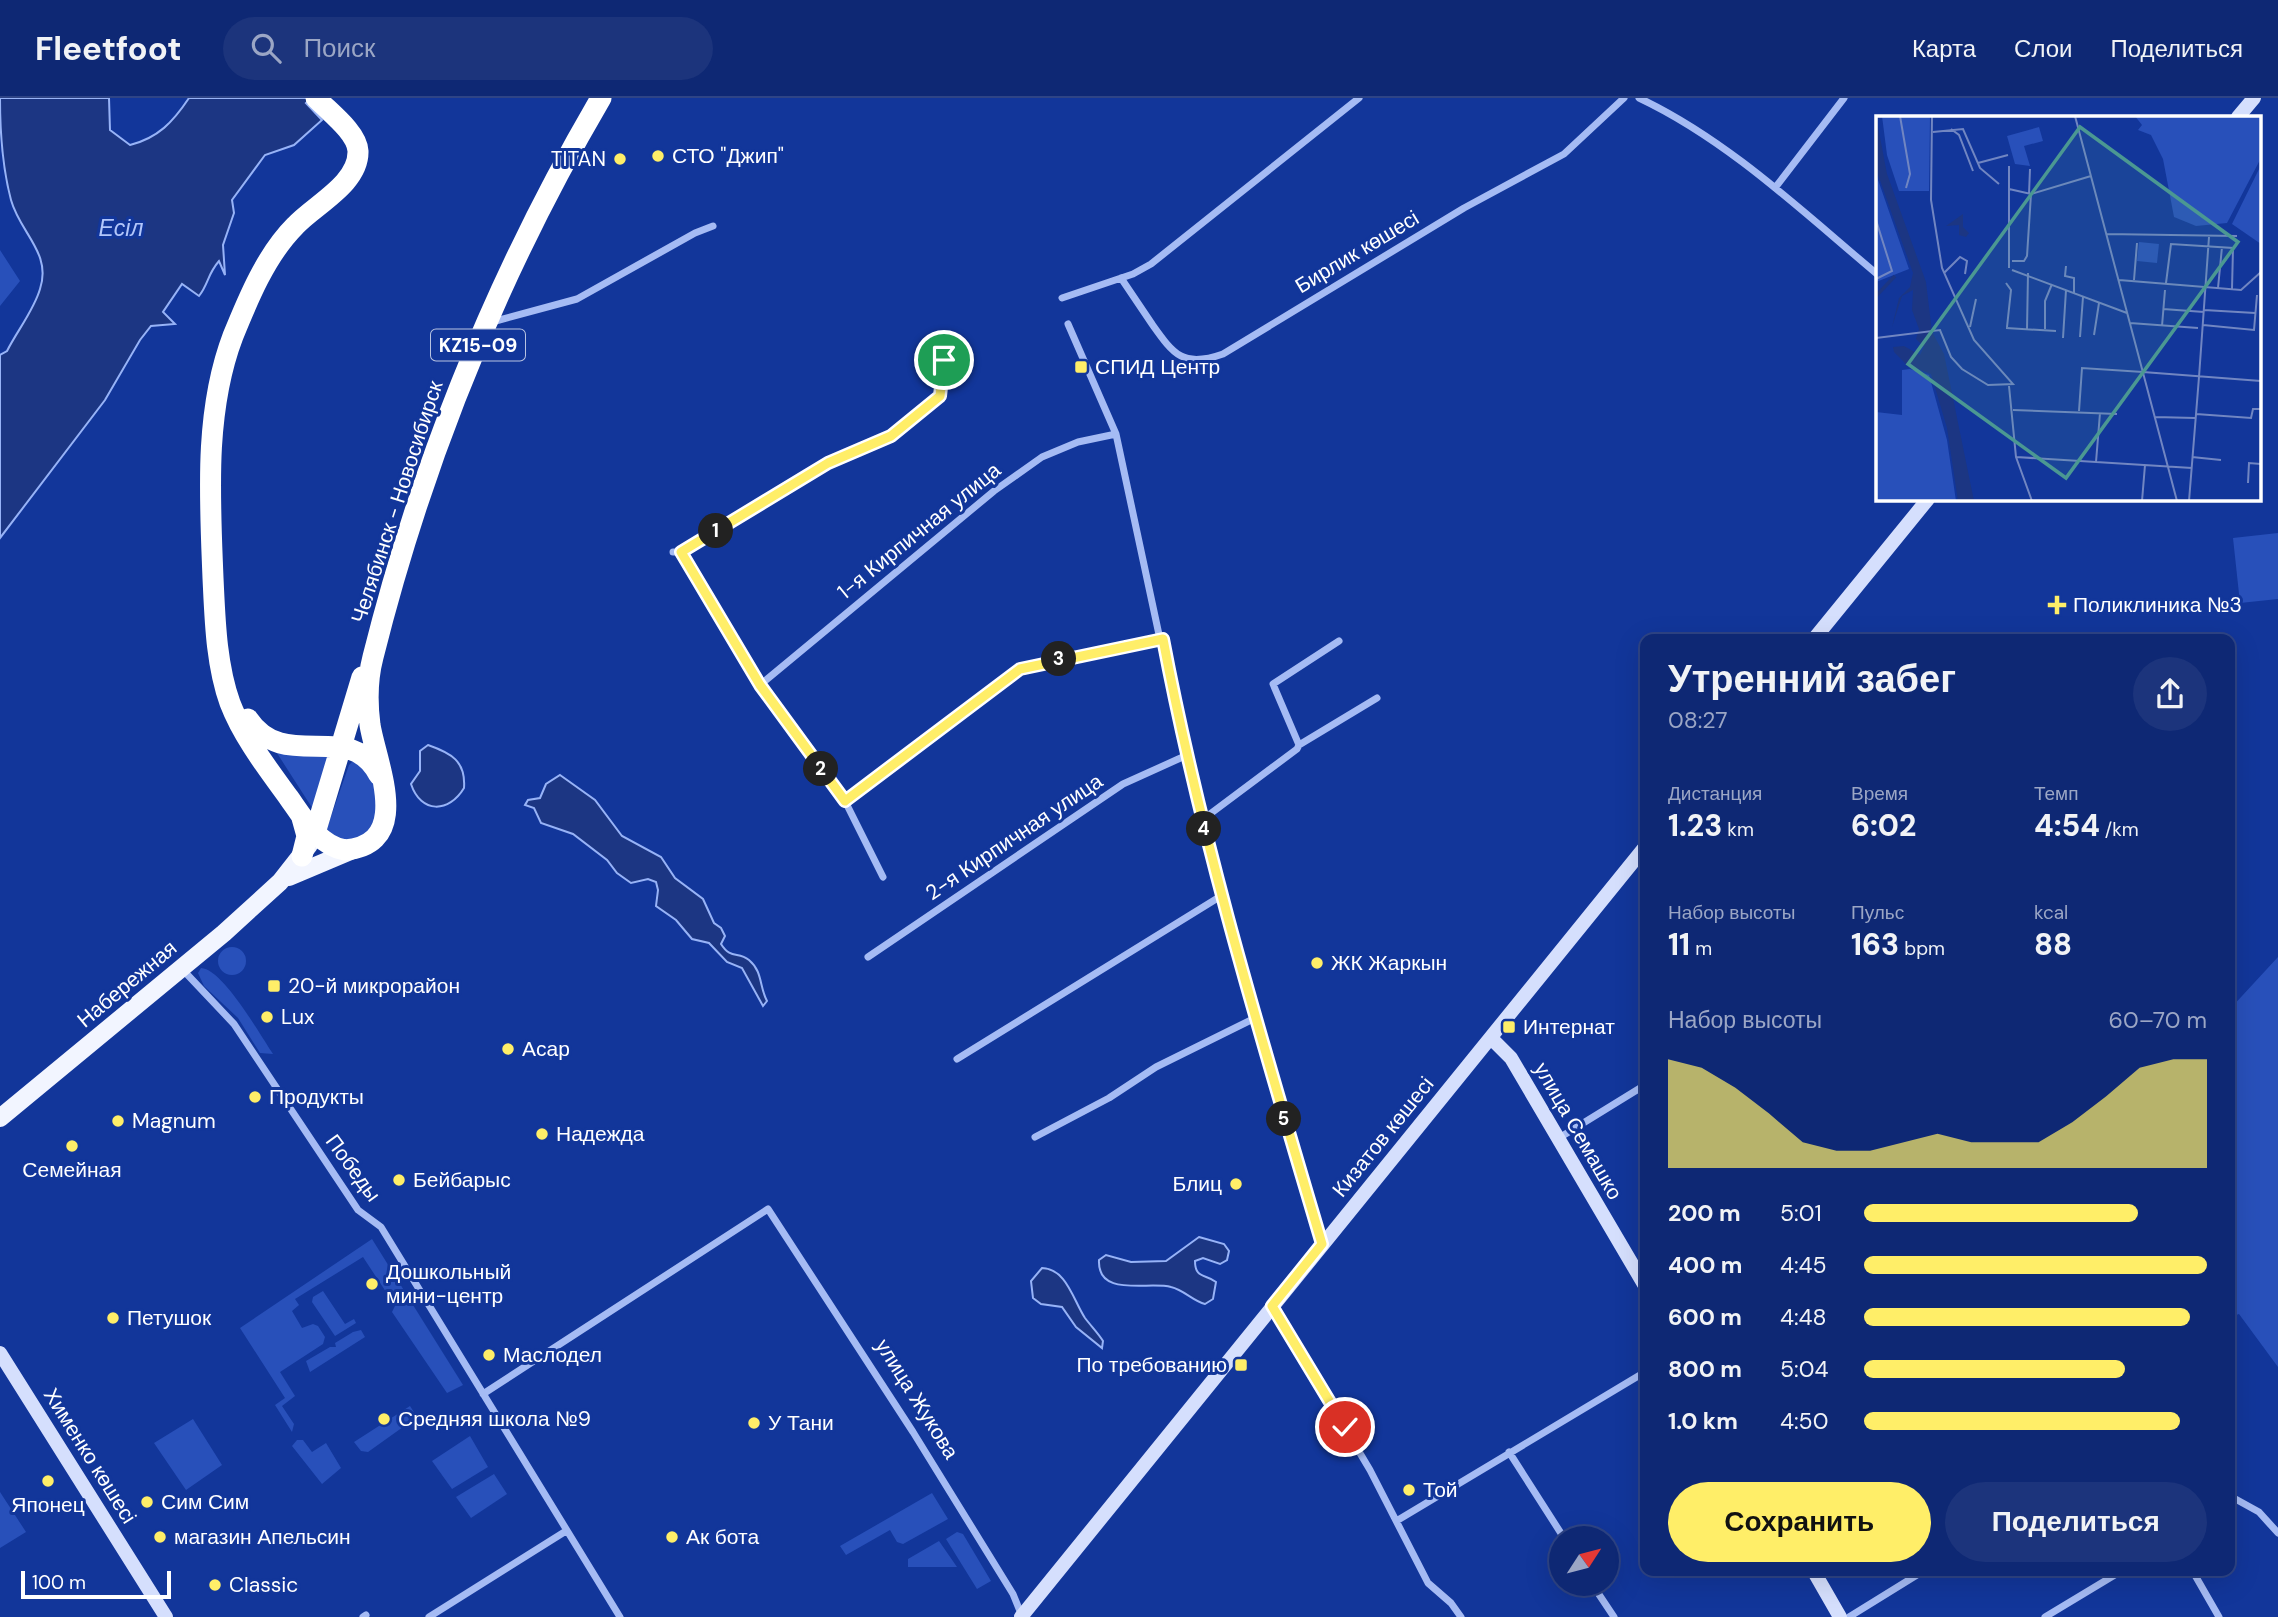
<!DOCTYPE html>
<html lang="ru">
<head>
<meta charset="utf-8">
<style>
	:root { --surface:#0e2874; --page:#1c347c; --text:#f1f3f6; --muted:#9ba6c5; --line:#2e4486; --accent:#ffee68 }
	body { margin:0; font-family:"DM Sans",sans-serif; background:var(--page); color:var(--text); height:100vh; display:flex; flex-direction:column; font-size:26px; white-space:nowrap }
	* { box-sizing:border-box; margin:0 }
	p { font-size:23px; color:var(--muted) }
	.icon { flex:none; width:38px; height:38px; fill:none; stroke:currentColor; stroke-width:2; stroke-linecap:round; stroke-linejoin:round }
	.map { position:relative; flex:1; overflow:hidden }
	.sheet { position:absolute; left:1640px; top:536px; width:595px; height:942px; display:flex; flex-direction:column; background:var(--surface); border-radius:14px; box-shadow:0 7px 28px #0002,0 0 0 2px var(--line) }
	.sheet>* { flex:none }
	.needle { width:46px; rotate:54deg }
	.buttons { position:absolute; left:1549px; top:1428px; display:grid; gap:14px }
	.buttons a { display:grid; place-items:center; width:70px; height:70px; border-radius:50%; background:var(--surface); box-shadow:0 7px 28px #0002,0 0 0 2px var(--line); font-size:35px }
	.scale { position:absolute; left:21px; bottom:18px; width:150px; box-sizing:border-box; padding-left:7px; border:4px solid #fff; border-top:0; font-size:19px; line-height:24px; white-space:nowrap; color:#fff; -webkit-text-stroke:5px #12369a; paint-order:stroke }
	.pin { position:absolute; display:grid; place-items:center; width:60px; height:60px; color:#fff; margin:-30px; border:4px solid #fff; border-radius:50%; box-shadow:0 2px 7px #0007 }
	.km { position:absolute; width:35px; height:35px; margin:-18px; border-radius:50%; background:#222; color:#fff; font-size:19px; line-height:35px; text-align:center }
	.round { display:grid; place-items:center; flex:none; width:74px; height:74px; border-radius:37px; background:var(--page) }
	.head { display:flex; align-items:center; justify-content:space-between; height:119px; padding:0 28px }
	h1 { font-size:38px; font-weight:800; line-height:52px }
	.metrics { display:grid; grid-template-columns:repeat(3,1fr); gap:10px; height:119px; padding:7px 28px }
	.metrics div { display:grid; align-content:center }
	.metrics b { font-size:30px; font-weight:800 }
	.metrics small { font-size:19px; font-weight:400 }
	.metrics p { font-size:19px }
	.chart { height:196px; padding:14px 28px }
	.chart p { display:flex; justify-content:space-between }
	.chart svg { width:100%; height:126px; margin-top:7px; fill:var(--accent); opacity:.7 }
	.cta { display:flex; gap:14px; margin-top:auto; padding:14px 28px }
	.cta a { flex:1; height:80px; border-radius:42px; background:var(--accent); color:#111; font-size:28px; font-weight:800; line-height:80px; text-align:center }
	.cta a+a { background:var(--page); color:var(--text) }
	ul { padding:0 28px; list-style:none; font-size:23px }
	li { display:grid; grid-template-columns:112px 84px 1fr; align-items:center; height:52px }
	li i { height:18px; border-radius:9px; background:var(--accent) }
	header { display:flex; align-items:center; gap:42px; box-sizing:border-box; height:98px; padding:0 35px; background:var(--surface); border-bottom:2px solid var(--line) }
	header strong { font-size:33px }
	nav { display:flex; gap:38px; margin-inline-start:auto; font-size:24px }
	.search { width:490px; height:63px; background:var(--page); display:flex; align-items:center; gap:18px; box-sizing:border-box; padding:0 24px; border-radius:38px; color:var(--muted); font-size:26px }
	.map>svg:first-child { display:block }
</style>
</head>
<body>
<header>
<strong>Fleetfoot</strong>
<div class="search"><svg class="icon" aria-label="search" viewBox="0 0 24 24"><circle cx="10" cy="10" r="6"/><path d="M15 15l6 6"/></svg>Поиск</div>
<nav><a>Карта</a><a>Слои</a><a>Поделиться</a></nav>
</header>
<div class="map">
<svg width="2278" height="1519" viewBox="0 0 2278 1519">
	<rect width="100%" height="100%" fill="#12369a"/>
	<path fill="#2850ba" d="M0,152L20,183L0,208Z
		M2278,435V501L2240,505L2233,440Z
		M275,652L337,654L318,719Z
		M367,663L380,709L368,734L351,746L328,739L327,730L349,667L352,664Z
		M218 863a14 14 0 1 1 28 0a14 14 0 1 1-28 0Z
		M2278,859V1269L2239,1216L2230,1219V911Z
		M201,870C223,871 260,937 273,956L260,955L238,920L204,888L198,875Z
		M372,1141L405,1194L395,1201L390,1200L363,1159L295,1201L299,1207L292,1213L302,1230L313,1226L318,1228L325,1239L323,1246L280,1274L295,1298L282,1308L294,1326L292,1334L275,1307L285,1300L240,1230Z
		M323,1193L345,1226L354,1221L356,1225L335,1238L312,1204L313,1199Z
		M408,1199L463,1287L447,1295L392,1214L396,1206Z
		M361,1232L365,1239L310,1274L306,1263L330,1249H336L335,1245L353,1234Z
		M410,1308L417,1319L368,1354L361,1353L354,1344Z
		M193,1321L222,1367L186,1392L154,1345Z
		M470,1338L488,1369L452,1391L432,1363Z
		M297,1342H303L312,1354L326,1345L341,1370L322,1386L292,1348Z
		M494,1376L507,1396L471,1420L456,1399Z
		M0,1394L26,1434L0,1450Z
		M932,1395L948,1421L903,1446L897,1444L890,1432L846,1457L840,1448Z
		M957,1434L963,1436L991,1483L977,1491L946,1441Z
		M939,1443L957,1469H908V1461Z"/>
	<path fill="#1c3683" stroke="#97b3f7" stroke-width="2" d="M0,0H109L110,32L130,47C158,40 173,24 189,0H312L306,5L322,22L294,47L265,57L232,102L234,115L223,147L225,177L219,163C207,177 209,185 199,198L182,186L163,214L175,226L151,228L140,242L105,302L0,440V257L7,253C17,233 34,212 40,191C52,155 20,135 11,102C2,68 0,35 0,0Z
		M428,647C451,655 466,663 464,690C449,715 421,716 411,686L420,673V653Z
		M560,677L595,702L622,738L661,759L675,780L703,801L714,825L721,830L725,838L721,846C731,862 738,853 749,862C763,874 759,888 767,903L763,908L742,870L727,864L709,845L692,841L676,822L656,808L658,792L656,784L648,781L631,785L617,775L607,762L573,736L541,725L534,710L525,707L528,702L540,700L546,686Z
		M1199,1139L1224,1146L1229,1153L1227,1162L1220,1166L1203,1160L1195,1163C1195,1181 1206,1176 1216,1184L1213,1201L1205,1206C1193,1203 1184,1192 1171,1189C1149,1183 1097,1200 1099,1162L1106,1157L1131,1164L1166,1163Z
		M1042,1170C1067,1171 1073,1202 1085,1220C1091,1228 1098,1235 1103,1243L1102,1250L1076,1229L1062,1209L1041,1206L1033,1200L1031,1183Z"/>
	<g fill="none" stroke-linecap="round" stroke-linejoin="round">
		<path stroke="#a5bbf4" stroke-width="7" d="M1639,0C1728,42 1803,114 1877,176
			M1775,90L1844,0
			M1121,180C1131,195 1142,211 1152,226C1174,257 1183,270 1223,256L1464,110L1564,56L1624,0
			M1062,200L1133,176L1151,166L1359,0
			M492,224L577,201L695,135L713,128
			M1068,226L1116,336L1185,658L1255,920L1321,1146
			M673,454H681L760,587L845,703L883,779
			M681,454L828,365L891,338L934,306L943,289L944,262L953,247
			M760,587L994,393L1042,359L1078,344L1116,336
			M1299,647L1377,600
			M845,703L1020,571L1163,541
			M1202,722L1297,651L1299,647L1273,586L1339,543
			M868,859L1123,686L1185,658
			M183,872L234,926L358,1112L381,1129L620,1519
			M957,961L1221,798
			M1035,1039L1109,1000L1156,969L1255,920
			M1559,1040L1645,987
			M1273,1209L1370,1372L1428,1485L1451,1505L1461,1519
			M483,1296L768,1111L913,1334L1013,1496L1022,1518
			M1509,1354L1564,1440
			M2230,1398L2259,1414L2278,1435
			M1398,1422L1640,1277
			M2192,1472L2219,1519
			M1592,1486L1614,1519
			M363,1519L366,1517
			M429,1519L566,1433
			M1849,1519L1925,1472
			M2045,1519L2123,1472"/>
		<path stroke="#d5dffd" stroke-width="14" d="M2238,19L2254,0
			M1814,541L1928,401
			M1491,940L1511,960L1645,1188
			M0,1255L166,1519
			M1813,1472L1840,1519
			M1021,1519L1645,749"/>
		<path stroke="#f2f5ff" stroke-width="18" d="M289,779L353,752
			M0,1020L224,835L280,784L309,747"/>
		<path stroke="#fff" stroke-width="21" d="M316,0C328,13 357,34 358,53C359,86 314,107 295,128C266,157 248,201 233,238C204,314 210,401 213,480C215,521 216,566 230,605C243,639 268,671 289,700C303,720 319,748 345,752C414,746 376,665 370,627C367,604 367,582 373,559C422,363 499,174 601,0
			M248,621C285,676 350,620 379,677
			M302,720L307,738L302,758
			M315,735L362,579"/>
	</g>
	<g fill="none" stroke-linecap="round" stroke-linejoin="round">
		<g stroke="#fff" stroke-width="14">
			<path id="route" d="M944,262L940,298L891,338L828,365L681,454L760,587L845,703L1020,571L1163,541C1202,747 1263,946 1322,1146L1272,1208L1345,1329"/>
		</g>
		<use href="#route" stroke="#ffee68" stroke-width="9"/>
	</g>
	<g fill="#ffee68" stroke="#12369a" stroke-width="2.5">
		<circle cx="658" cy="58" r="7"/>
		<circle cx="620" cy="61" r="7"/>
		<rect x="1074" y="262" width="14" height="14" rx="3.5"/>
		<path d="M2053.5 496.5h7v7h7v7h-7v7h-7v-7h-7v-7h7z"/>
		<circle cx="1317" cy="865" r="7"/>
		<rect x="267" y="881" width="14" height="14" rx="3.5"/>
		<circle cx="267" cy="919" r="7"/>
		<rect x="1502" y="922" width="14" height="14" rx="3.5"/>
		<circle cx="508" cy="951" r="7"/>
		<circle cx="255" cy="999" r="7"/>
		<circle cx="118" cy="1023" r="7"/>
		<circle cx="542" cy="1036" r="7"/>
		<circle cx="72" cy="1048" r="7"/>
		<circle cx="399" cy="1082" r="7"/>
		<circle cx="1236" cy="1086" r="7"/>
		<circle cx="372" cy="1186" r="7"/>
		<circle cx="113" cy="1220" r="7"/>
		<circle cx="489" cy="1257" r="7"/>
		<rect x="1234" y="1260" width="14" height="14" rx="3.5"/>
		<circle cx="384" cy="1321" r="7"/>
		<circle cx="754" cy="1325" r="7"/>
		<circle cx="48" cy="1383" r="7"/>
		<circle cx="1409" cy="1392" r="7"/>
		<circle cx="147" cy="1404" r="7"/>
		<circle cx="160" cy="1439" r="7"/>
		<circle cx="672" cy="1439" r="7"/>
		<circle cx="215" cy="1487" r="7"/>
	</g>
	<g text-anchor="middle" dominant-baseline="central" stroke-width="6" stroke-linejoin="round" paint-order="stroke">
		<rect fill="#12369a" stroke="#b8c3e1" stroke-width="2" x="431" y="231.5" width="94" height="31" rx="5"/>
		<g font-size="19" font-weight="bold" fill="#fff">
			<text x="478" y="247">KZ15-09</text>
		</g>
		<g font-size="21" fill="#fff" stroke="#12369a" text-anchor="start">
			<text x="672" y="58">СТО "Джип"</text>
			<text x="606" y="61" text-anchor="end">TITAN</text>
			<text x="1095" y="269">СПИД Центр</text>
			<text x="2073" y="507">Поликлиника №3</text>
			<text x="1331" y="865">ЖК Жаркын</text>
			<text x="288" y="888">20-й микрорайон</text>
			<text x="281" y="919">Lux</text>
			<text x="1523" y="929">Интернат</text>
			<text x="522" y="951">Асар</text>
			<text x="269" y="999">Продукты</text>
			<text x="132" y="1023">Magnum</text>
			<text x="556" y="1036">Надежда</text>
			<text x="72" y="1072" text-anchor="middle">Семейная</text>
			<text x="413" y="1082">Бейбарыс</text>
			<text x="1222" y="1086" text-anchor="end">Блиц</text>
			<text x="386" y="1174">Дошкольный<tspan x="386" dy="24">мини-центр</tspan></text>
			<text x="127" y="1220">Петушок</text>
			<text x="503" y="1257">Маслодел</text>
			<text x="1227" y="1267" text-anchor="end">По требованию</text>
			<text x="398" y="1321">Средняя школа №9</text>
			<text x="768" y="1325">У Тани</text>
			<text x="1423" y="1392">Той</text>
			<text x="161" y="1404">Сим Сим</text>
			<text x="48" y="1407" text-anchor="middle">Японец</text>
			<text x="174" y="1439">магазин Апельсин</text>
			<text x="686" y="1439">Ак бота</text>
			<text x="229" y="1487">Classic</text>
		</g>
		<g font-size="21" fill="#fff" stroke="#12369a">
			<text transform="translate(1357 154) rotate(-31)">Бирлик көшесі</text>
			<text transform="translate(397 404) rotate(-72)">Челябинск - Новосибирск</text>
			<text transform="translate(919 433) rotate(-39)">1-я Кирпичная улица</text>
			<text transform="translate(1014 739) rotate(-34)">2-я Кирпичная улица</text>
			<text transform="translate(127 886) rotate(-40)">Набережная</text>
			<text transform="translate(1578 1033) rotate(60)">улица Семашко</text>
			<text transform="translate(1383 1039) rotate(-51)">Кизатов көшесі</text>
			<text transform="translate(353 1070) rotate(54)">Победы</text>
			<text transform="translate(917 1301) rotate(58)">улица Жукова</text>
			<text transform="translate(90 1358) rotate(58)">Хименко көшесі</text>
		</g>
		<g font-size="23" font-style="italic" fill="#b2c6fa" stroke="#12369a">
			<text x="121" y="130">Есіл</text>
		</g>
	</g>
	<g transform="translate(1876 18)">
		<rect width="385" height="385" fill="#12369a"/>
		<path d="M6,0H54L53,75H23L11,39ZM259,0H385V42L351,107L320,110L298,101L287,43L275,19L262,14L266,9ZM163,11L167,25L148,30L154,50L139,48L131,20ZM385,49L384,123L385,128L356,108ZM0,58L33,153L0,166ZM263,126L283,128L281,147L261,145ZM34,253L53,259L71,324L80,385H0V296L26,299V254Z" fill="#2850ba"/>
		<path d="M0,0L11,58L50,166L56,216L68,238L98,385H82L71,312L55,258L30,248L18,236L17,231L28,230L44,239L48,231L40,223L43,213L36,194L37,174L26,180L16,211L23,182L34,171L37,157L0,53ZM87,98V111L93,117L90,121L83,119V109L70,110Z" fill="#1c3683"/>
		<path fill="none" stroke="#1c3683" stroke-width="3.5" d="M0,180L19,160"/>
		<path fill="none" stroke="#7186c2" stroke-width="2" d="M24,0L34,58L30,72M199,0L301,385M75,13L83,19L97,55M57,16L87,13L104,52L123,68M102,47L132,39M133,50V152M133,73L155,78L215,60M153,78L154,53M0,104L16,155L0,163M230,118L361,120M136,145H148L151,140L155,78M190,150L189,160L198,162V177M136,154L251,197M68,157L84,141L91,145L89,158M243,164L365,174L385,156M258,164L261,127M130,167L135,174L131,211M290,167L295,128L357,132L356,173M342,172L346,131M287,193L328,196M328,194L379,197M254,207L322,212M327,209L378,214L381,179M286,210L289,174M94,211L100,183M130,212L180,215M151,213L152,157M169,213V185L176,168M218,219L223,187M204,221L207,181M0,222L64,214L75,241L86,253L112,269L137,268L98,224L66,152L55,84L56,0M187,222L190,174M267,256L385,265M323,261L333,121M133,270L140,341L156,385M137,294L241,298M203,295L206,252L267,256M320,298L375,302L377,293H385M279,301L319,302M140,341L316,352M316,341L345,344M220,346L224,297M0,348V382M372,367L373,347L385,348M266,385L269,349M313,385L323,261"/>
		<path fill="#4b9892" fill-opacity="0.15" stroke="#4b9892" stroke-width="3.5" d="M204,11L362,126L190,362L32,248Z"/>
		<rect width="385" height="385" fill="none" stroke="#fff" stroke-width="3.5"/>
	</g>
</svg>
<div class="buttons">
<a><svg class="needle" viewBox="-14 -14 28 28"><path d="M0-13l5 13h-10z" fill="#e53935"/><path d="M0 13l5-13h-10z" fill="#9ba6c5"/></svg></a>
</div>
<div class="scale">100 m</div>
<div class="pin" style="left:944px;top:262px;background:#1e9e55"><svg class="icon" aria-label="arrive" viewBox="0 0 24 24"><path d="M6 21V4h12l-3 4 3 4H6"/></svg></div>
<div class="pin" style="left:1345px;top:1329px;background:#d93025"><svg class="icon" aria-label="check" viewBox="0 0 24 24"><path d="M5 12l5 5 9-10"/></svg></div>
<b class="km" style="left:716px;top:433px">1</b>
<b class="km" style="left:821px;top:671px">2</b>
<b class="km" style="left:1059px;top:561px">3</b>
<b class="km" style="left:1204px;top:731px">4</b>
<b class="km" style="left:1284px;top:1021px">5</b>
<section class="sheet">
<div class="head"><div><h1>Утренний забег</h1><p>08:27</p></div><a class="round"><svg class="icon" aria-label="share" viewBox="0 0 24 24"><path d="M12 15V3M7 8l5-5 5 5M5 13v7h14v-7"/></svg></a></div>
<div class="metrics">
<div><p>Дистанция</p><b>1.23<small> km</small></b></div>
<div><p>Время</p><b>6:02</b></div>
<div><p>Темп</p><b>4:54<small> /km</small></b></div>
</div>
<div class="metrics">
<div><p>Набор высоты</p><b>11<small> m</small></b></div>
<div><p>Пульс</p><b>163<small> bpm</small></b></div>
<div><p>kcal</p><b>88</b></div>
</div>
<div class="chart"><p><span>Набор высоты</span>60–70 m</p>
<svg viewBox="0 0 160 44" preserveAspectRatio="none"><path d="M0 44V6L10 9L20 16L30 25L40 35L50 38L60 38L70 35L80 32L90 35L100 35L110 35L120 28L130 19L140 9L150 6L160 6V44z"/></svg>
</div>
<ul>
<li><b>200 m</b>5:01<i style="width:80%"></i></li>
<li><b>400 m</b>4:45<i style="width:100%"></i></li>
<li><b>600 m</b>4:48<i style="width:95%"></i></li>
<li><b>800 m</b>5:04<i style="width:76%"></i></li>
<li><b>1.0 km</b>4:50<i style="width:92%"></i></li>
</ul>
<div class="cta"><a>Сохранить</a><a>Поделиться</a></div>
</section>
</div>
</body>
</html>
